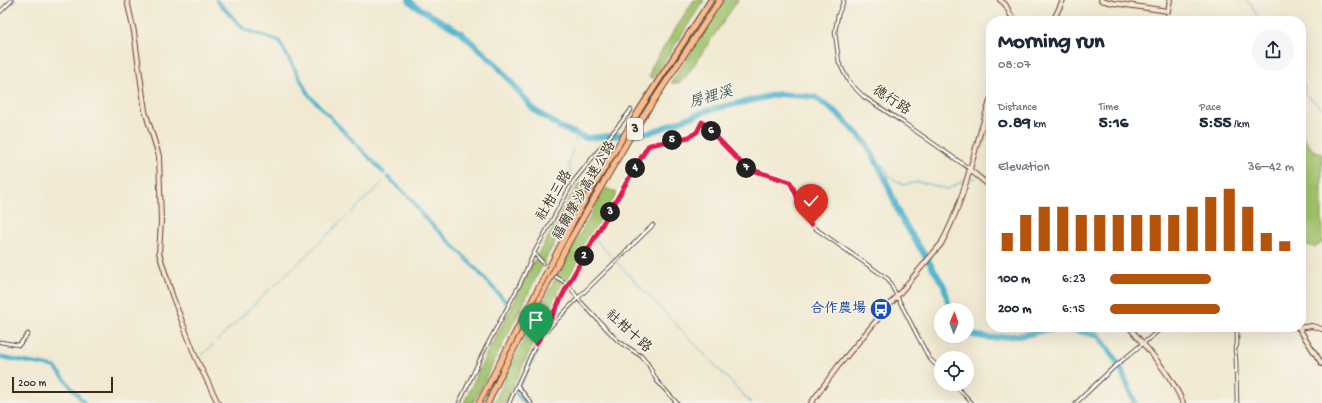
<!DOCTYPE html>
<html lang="en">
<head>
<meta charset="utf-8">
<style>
	:root { --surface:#fff; --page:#f6f6f7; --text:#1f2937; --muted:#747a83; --accent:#b45309 }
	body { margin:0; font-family:"Gochi Hand","LXGW WenKai TC",sans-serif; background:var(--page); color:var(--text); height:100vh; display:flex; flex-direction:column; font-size:15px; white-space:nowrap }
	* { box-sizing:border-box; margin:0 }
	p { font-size:13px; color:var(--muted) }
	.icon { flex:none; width:22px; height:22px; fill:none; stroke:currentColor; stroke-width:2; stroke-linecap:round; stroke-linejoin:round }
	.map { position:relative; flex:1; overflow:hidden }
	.sheet { position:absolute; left:986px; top:16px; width:320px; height:316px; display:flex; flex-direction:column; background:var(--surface); border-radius:16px; box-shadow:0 4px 16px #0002 }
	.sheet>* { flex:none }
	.needle { width:26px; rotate:2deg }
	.tools { position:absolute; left:934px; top:303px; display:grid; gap:8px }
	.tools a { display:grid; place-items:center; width:40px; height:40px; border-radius:50%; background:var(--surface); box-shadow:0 4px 16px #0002; font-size:20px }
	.scale { position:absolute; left:12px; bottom:10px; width:101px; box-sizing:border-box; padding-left:4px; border:2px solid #3b2a1e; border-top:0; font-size:11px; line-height:14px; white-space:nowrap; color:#3b2a1e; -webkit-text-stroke:3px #f7f3e8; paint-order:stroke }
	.pin { position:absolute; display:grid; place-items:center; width:34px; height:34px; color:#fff; margin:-41px -17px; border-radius:50% 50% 50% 0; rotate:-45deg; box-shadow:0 0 4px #0007 }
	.pin .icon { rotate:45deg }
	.km { position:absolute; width:20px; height:20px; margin:-10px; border-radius:50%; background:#222; color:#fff; font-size:11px; line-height:20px; text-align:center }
	.round { display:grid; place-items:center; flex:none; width:42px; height:42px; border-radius:21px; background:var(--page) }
	.head { display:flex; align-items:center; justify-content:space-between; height:68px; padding:0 12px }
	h1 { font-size:22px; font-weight:700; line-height:30px }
	.metrics { display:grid; grid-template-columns:repeat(3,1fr); gap:6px; height:68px; padding:4px 12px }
	.metrics div { display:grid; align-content:center }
	.metrics b { font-size:17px; font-weight:700 }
	.metrics small { font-size:11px; font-weight:400 }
	.metrics p { font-size:11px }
	.chart { height:112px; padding:8px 12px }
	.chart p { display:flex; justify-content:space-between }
	.chart svg { width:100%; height:72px; margin-top:4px; stroke:var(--accent); stroke-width:6 }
	ul { padding:0 12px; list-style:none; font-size:13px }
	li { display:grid; grid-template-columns:64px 48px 1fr; align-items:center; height:30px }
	li i { height:10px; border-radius:5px; background:var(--accent) }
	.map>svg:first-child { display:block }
</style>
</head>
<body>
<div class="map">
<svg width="1322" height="403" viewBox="0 0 1322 403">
	<rect width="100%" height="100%" fill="#f7f3e8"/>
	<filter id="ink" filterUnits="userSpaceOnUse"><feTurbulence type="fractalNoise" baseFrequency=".025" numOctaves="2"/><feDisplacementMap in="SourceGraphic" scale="8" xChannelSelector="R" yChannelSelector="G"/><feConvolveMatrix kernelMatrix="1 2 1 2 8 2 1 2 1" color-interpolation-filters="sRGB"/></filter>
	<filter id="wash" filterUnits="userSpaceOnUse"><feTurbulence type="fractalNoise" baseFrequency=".012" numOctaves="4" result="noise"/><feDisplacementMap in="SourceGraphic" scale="16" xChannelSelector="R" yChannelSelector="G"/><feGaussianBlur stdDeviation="0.9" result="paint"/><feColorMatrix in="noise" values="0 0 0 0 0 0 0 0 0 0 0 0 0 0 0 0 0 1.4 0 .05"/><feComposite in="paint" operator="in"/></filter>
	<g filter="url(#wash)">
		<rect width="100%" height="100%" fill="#f1e9d2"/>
		<path fill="#a0c36c" stroke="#6e7645" d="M694,0H704L653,79L649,76L652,66Z
			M725,0H738L685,78L679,83H671Z
			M1301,135L1313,150L1322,154V243L1315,247L1301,244Z
			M580,182L586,188L547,256L473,403H464L488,351L512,307L535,259L556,224L561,211Z
			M606,188L617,193L612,202L542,325L505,403H494C527,329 566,258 606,188Z"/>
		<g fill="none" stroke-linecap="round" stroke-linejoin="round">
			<path stroke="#4db2cc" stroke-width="1" d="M1246,0L1251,5L1260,21
				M7,9L16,0
				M0,15L3,13
				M1301,82L1304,86V93L1322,108
				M575,142L577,134
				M873,157L886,168L889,176L904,185C909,184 914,182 919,182C929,183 938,188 948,189L964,180
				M983,176H991
				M571,177L569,163L573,148
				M387,178L388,177
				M970,179L976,178
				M351,213L383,182
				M596,239L603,248L751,403
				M274,286L346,217
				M217,341L270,289
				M202,355L213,345"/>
			<path stroke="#4db2cc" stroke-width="3.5" d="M216,0L243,28
				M246,30L279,41L309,95L384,173
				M388,177L412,200L422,215L466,258L506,302
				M0,357L55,367L84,403
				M520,383L540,345L534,339
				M515,392L525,403"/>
			<path stroke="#4db2cc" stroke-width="6" d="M409,0L414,5L460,32L497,65L534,110L560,127L586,138L649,133L709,110L779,94L815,97L838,114L866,143L884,176L900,216L944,286L950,310
				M1063,327L1099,336L1119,365L1135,403
				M967,334L991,338L1025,335L1056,327"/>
		</g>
	</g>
	<g filter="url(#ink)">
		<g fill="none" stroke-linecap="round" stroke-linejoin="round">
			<g stroke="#564739" stroke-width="4.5">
				<path id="street" d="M844,0L838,15L835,32L839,63L849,82L864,97L904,123L970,169
					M0,12L12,0
					M1167,21L1168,11
					M534,253L573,182L631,110
					M556,277L568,284L580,301L618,341L641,356L648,364L657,381L677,403
					M1237,327V345L1235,349L1236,360L1237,403
					M544,333L578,298L653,225
					M0,342L19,345L28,334
					M954,384L972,403
					M517,385L531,403
					M459,403L485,349L520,284L534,253L543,263
					M509,403L536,344L543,334L548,322L568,284L648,146L689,137L697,132L702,122L746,168L790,182L813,227L888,279L929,358L941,370
					M1076,403L1113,368L1163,327"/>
			</g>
			<g stroke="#564739" stroke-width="6">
				<path id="secondary" d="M127,0L134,32L145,111L159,156L161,221L159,253L172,295L196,358L218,403
					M1000,0L1005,4L1014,21
					M1101,0L1113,3L1168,11L1170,0
					M1053,21L1063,0
					M970,170L991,187
					M1129,327C1149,351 1171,374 1183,403
					M1298,327L1322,364
					M1298,328L1312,326L1322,329
					M811,403L839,365L941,244C966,199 974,147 991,98"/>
			</g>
			<g stroke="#564739" stroke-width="7">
				<path id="highway" d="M479,403L578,212L640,109L711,0
					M488,403L504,368L570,240L633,132L720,0"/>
			</g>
			<use href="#street" stroke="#fff" stroke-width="2.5"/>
			<use href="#secondary" stroke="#fde4d1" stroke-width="4"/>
			<use href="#highway" stroke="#fbbb8d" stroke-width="5"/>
		</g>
	</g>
	<g fill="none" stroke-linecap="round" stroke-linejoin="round" filter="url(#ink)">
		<g stroke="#fff" stroke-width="8">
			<path id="route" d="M536,344C549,325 558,303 569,283C595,237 621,191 648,146L650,145L689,137L697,132L702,122L746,168L790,182L811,225"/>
		</g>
		<use href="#route" stroke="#e11d48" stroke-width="5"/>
	</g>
	<defs>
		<g id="bus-disc" transform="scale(1.15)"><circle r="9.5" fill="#1a4fb4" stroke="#f7f3e8"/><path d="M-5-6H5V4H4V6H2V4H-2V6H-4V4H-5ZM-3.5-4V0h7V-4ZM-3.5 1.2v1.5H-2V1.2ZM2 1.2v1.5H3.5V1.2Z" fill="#fff"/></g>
	</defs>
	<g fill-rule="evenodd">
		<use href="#bus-disc" x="881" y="309"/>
	</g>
	<g text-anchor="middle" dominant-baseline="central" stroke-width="3" stroke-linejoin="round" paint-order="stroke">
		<rect fill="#f7f3e8" stroke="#73665b" stroke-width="1" x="627" y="118" width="16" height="22" rx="3"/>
		<g font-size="13" font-weight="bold" fill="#3b2a1e">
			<text x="635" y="129">3</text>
		</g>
		<g font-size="14" fill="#3b2a1e" stroke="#f7f3e8">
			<text transform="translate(891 101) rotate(33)">德行路</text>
			<text transform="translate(585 191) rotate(-60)">福爾摩沙高速公路</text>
			<text transform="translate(555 196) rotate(-59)">社柑三路</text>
			<text transform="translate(628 332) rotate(42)">社柑十路</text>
		</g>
		<g font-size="14" fill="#164399" stroke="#f7f3e8" text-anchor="end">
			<text x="866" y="309">合作農場</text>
		</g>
		<g font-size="15" font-style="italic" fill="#415a5b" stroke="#f7f3e8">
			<text transform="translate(711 98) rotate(-16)">房裡溪</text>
		</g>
	</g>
</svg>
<div class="tools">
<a><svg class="needle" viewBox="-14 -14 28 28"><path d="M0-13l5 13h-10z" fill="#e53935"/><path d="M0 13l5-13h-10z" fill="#747a83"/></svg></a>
<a><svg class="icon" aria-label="locate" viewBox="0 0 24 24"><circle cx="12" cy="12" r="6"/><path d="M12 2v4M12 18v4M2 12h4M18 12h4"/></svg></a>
</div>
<div class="scale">200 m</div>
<div class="pin" style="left:536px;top:344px;background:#1e9e55"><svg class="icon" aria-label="arrive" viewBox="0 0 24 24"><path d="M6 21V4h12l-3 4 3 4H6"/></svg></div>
<div class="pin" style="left:811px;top:225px;background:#d93025"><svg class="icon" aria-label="check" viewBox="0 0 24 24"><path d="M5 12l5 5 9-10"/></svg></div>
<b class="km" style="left:584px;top:256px">2</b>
<b class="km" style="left:610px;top:212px">3</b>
<b class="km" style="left:635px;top:168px">4</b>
<b class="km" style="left:672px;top:140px">5</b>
<b class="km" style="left:711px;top:131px">6</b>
<b class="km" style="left:746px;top:168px">7</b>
<section class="sheet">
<div class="head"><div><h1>Morning run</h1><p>08:07</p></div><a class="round"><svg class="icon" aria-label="share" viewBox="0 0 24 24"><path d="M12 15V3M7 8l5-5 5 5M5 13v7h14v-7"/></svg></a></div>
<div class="metrics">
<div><p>Distance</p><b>0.89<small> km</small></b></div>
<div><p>Time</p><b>5:16</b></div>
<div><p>Pace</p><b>5:55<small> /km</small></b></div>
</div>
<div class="chart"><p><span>Elevation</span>36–42 m</p>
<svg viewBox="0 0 160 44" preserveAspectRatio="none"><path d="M5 44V33M15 44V22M25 44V17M35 44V17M45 44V22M55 44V22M65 44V22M75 44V22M85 44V22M95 44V22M105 44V17M115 44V11M125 44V6M135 44V17M145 44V33M155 44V38"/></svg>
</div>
<ul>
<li><b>100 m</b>6:23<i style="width:55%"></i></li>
<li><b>200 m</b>6:15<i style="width:60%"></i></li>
</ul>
</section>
</div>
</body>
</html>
